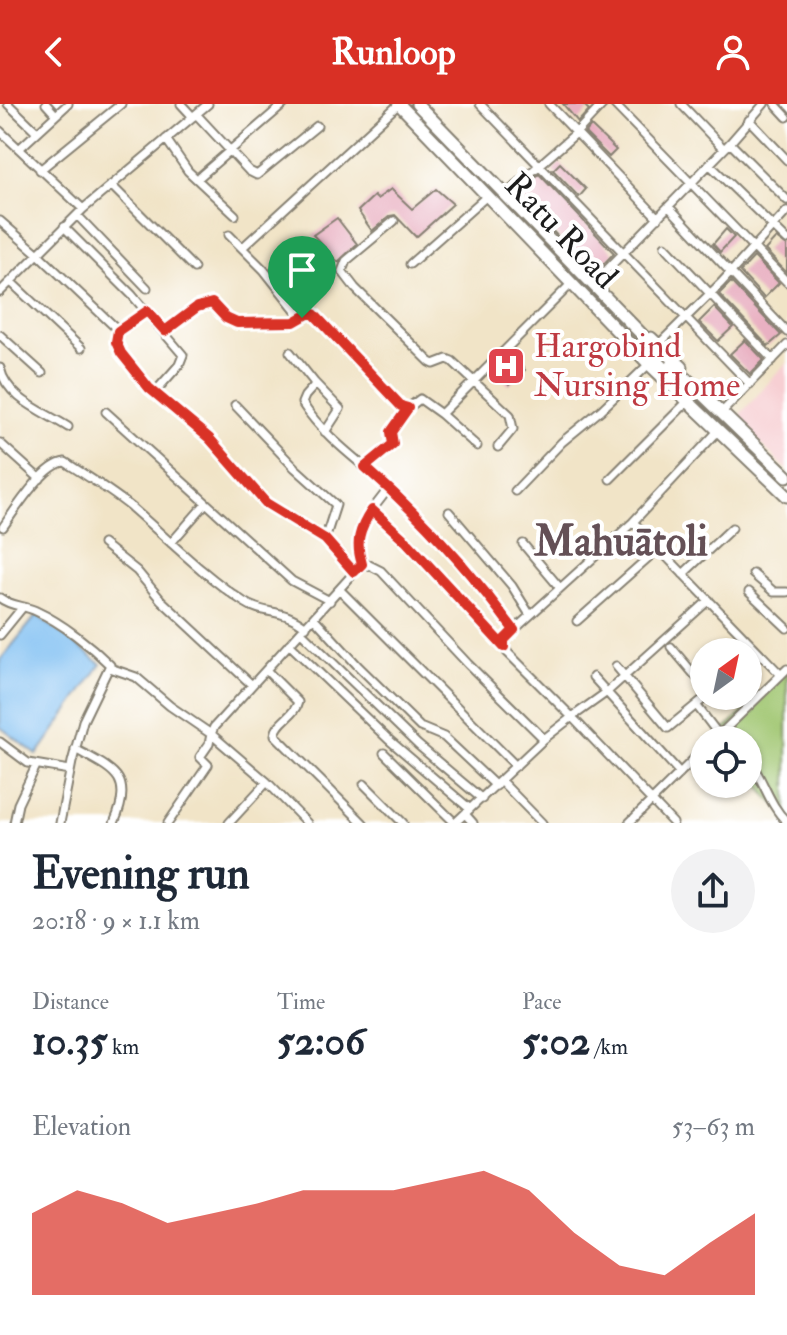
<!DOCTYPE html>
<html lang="en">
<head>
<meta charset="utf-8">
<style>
	:root { --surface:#fff; --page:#f2f2f3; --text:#1f2937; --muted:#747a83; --accent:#d93025 }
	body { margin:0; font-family:"IM FELL Double Pica",serif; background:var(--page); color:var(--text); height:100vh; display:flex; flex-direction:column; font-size:30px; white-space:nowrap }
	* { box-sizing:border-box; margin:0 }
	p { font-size:26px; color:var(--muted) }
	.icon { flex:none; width:44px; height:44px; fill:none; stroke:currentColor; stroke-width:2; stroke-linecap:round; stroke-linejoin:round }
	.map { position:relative; height:719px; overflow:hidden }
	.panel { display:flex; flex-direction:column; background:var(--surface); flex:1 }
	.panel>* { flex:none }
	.needle { width:52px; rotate:33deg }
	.buttons { position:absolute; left:690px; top:534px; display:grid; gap:16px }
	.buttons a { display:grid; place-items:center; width:72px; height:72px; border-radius:50%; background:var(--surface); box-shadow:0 2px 6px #0004; font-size:40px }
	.pin { position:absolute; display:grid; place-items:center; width:68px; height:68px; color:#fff; margin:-82px -34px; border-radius:50% 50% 50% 0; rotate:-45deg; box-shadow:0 0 8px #0007 }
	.pin .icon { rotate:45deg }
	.round { display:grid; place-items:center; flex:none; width:84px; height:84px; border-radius:42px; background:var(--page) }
	.summary { display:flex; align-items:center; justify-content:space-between; height:136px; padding:0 32px }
	h1 { font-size:44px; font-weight:700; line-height:60px }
	.stats { display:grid; grid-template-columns:repeat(3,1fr); gap:12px; height:136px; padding:8px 32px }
	.stats div { display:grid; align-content:center }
	.stats b { font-size:40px; font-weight:700 }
	.stats small { font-size:22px; font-weight:400 }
	.stats p { font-size:22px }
	.chart { height:224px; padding:16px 32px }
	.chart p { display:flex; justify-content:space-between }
	.chart svg { width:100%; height:144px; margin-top:8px; fill:var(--accent); opacity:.7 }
	header { display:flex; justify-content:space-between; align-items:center; height:104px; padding:0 32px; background:var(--accent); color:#fff; font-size:36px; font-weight:700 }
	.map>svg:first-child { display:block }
</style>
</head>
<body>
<header><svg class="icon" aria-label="back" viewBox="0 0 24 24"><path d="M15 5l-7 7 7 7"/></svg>Runloop<svg class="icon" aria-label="person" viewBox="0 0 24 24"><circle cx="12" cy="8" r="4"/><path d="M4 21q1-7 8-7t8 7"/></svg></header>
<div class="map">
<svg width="787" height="719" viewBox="0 0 787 719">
	<rect width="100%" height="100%" fill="#fff"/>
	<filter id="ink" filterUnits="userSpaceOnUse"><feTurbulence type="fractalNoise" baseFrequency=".0125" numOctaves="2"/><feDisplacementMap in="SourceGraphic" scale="16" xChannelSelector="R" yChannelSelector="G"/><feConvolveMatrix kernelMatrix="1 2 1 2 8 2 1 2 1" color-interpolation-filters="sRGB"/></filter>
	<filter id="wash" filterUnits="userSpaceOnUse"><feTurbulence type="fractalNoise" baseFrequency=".006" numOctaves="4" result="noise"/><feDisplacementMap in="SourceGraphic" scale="32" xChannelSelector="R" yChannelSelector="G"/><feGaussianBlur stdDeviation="1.8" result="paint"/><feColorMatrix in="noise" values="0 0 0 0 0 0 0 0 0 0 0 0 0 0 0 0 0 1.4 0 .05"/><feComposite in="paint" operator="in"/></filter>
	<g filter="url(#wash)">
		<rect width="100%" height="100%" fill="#f1e4c7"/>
		<path fill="#f7cfd3" d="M787,258V366L736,315Z"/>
		<path fill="#a0c671" stroke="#5e7146" stroke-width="2" d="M787,566V710L769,695L748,665V636H727L722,628Z"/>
		<path fill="#7dbef2" stroke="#4c6d87" stroke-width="2" d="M37,511L101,560L37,651L0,623V556Z"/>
		<g id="blocks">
			<path fill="#e9b1c2" d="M563,0H583L589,6L578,18Z
				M591,22L616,46L609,53L585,29Z
				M560,59L586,85L579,93L553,66Z
				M539,70L614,149L594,170L517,90Z
				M391,85L412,105L436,85L453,100L416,133L395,111L390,112L372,127L358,107L374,92L377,95Z
				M337,114L357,140L338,158L313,131Z
				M726,125L734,133L720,148L713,140Z
				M776,134L787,142V169L765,146Z
				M754,153L779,179L764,194L740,168Z
				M731,178L781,231L768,242L719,190Z
				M714,203L733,223L718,237L699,218Z
				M745,236L764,256L750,270L730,250Z
				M510,250L525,266L509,281L495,265Z"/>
		</g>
	</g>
	<g filter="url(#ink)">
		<use href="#blocks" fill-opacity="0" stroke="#868072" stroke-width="2"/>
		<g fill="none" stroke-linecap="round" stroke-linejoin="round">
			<g stroke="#868072" stroke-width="11">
				<path id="minor" d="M8,0L37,28
					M46,0L56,11
					M181,0L193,13
					M480,0L750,280
					M549,0L658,114
					M614,0L787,178
					M681,0L724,45
					M775,0L787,13
					M196,10L249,67L257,71L317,22
					M749,16L787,56
					M0,27L83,105
					M166,35L188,67L235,111
					M730,39L787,96
					M19,45L68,0
					M709,60L787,136
					M40,66L121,0
					M197,75L284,0
					M111,81L194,164
					M510,87L575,30L603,0
					M669,103L787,228
					M77,111L147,184
					M0,117L37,149L117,225V243L149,284L209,334L266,399L325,435L354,468
					M394,117L346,157L342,167L355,184L430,258L434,260L447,255L452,257L510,311L513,325L498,343
					M64,123L132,191L183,251L179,261L154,289
					M229,131L264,166L302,214L308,210H314L401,302L408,304L420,295L441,310L571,180
					M665,142L773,256
					M243,143L399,0
					M410,160L488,91
					M11,178L81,244
					M595,178L730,39L764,0
					M0,188L83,105L208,0
					M165,227L197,203L212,199L226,214L237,219L294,218L302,214
					M117,230L118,227L147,207
					M0,231L42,269
					M658,241L721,179L787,107
					M290,248L314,278V282L305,292L302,299C326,336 364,360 396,390C439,432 478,477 514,526
					M0,264C7,295 43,307 68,323
					M314,278L340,305L325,328
					M235,301L295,364L336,401L325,435
					M725,305L787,241
					M106,308L292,477L330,497
					M441,310L477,342
					M0,339L40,375
					M365,363L393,340L391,328L408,304
					M610,375L688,297
					M515,387L562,338L601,306L649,260
					M372,406L389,384
					M449,408L512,482L530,511
					M633,418L781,571
					M3,423C15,406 44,360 65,358C87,372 110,386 131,403C168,435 203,471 244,498C265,512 281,503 306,523
					M171,439L206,399
					M103,440L137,467L161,496L252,581
					M523,440L560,484
					M362,460C355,439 359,425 372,406L405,436L502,542
					M683,470L732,424
					M753,470L774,488H787
					M340,486L516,662
					M749,488L787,524
					M0,494C12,503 24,501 36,507C62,519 90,541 110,561L83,617L72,658L60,719
					M709,496L607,588L572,613L507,548L503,539L514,526L633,418L718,327
					M314,514L359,563L420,623L444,633L496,682
					M577,517L659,444
					M301,528L418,641L482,695
					M0,531L22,504
					M289,540L388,635L470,705
					M671,543L704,582
					M616,562L668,624L707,592
					M110,564L136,573L170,602L211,630L209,640L200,653L208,661L168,719
					M266,566L298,598C295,612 277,617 275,631L363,719
					M593,573L680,669
					M697,602L719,631
					M714,636L787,565
					M0,638L28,659L70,666
					M75,645C113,666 135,672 114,719
					M384,649L455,719
					M748,655C764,675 768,700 787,718
					M501,677L542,719
					M364,680L403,719
					M465,710L473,719
					M14,719L18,700L36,662
					M229,719L267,678
					M307,719L267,678L211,630L214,623L362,460H367L381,467L468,560L544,635
					M455,719L544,635L572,613L673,719
					M629,719L704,645"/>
			</g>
			<g stroke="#868072" stroke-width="15">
				<path id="primary" d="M399,0L649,260L787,392
					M417,0L654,243
					M651,234L682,263
					M641,241L674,274
					M672,261L787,372"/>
			</g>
			<use href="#minor" stroke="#fff" stroke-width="7"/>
			<use href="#primary" stroke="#fff" stroke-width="11"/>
		</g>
	</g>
	<g fill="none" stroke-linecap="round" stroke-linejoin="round" filter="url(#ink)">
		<g stroke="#fff" stroke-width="16">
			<path id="route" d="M212,199L226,214L237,219L294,218L308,210H314L401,302L408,304L391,328L393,340L365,363C421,412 470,466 514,526L504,536V543L405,436L372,406C359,425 355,439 362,460L354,468L325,435L266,399L209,334L149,284L121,249L116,238L118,227L147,207L165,227L197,203Z"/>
		</g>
		<use href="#route" stroke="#d93025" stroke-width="10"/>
	</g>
	<defs>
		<g id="hospital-square" transform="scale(2)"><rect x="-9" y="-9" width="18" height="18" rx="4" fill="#e0444e" stroke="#fff"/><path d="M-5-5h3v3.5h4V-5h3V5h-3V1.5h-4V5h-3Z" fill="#fff"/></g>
	</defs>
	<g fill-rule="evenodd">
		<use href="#hospital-square" x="506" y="262"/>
	</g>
	<g text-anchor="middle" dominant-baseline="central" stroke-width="8" stroke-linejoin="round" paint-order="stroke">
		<g font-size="34" fill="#1c1c1c" stroke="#fff">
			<text transform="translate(561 127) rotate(46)">Ratu Road</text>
		</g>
		<g font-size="34" fill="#be3a42" stroke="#fff" text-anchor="start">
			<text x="534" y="242">Hargobind<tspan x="534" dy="39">Nursing Home</tspan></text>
		</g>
		<g font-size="42" font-weight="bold" fill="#645056" stroke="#fff">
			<text x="621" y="438">Mahuātoli</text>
		</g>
	</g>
</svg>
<div class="buttons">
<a><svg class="needle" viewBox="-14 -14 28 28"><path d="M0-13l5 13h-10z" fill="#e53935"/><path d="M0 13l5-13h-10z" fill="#747a83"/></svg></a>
<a><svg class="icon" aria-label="locate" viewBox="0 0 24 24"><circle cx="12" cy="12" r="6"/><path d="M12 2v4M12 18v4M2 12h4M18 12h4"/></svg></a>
</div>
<div class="pin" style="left:302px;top:214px;background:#1e9e55"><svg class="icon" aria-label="arrive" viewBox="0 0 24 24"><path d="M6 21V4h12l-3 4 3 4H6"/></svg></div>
</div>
<section class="panel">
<div class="summary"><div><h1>Evening run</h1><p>20:18 · 9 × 1.1 km</p></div><a class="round"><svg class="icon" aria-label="share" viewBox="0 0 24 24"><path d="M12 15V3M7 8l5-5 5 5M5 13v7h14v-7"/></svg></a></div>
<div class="stats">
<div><p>Distance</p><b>10.35<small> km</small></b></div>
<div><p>Time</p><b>52:06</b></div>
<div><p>Pace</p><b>5:02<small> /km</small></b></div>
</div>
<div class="chart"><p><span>Elevation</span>53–63 m</p>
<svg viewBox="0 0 160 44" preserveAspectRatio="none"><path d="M0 44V19L10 12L20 16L30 22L40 19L50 16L60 12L70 12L80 12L90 9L100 6L110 12L120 25L130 35L140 38L150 28L160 19V44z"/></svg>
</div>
</section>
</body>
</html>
